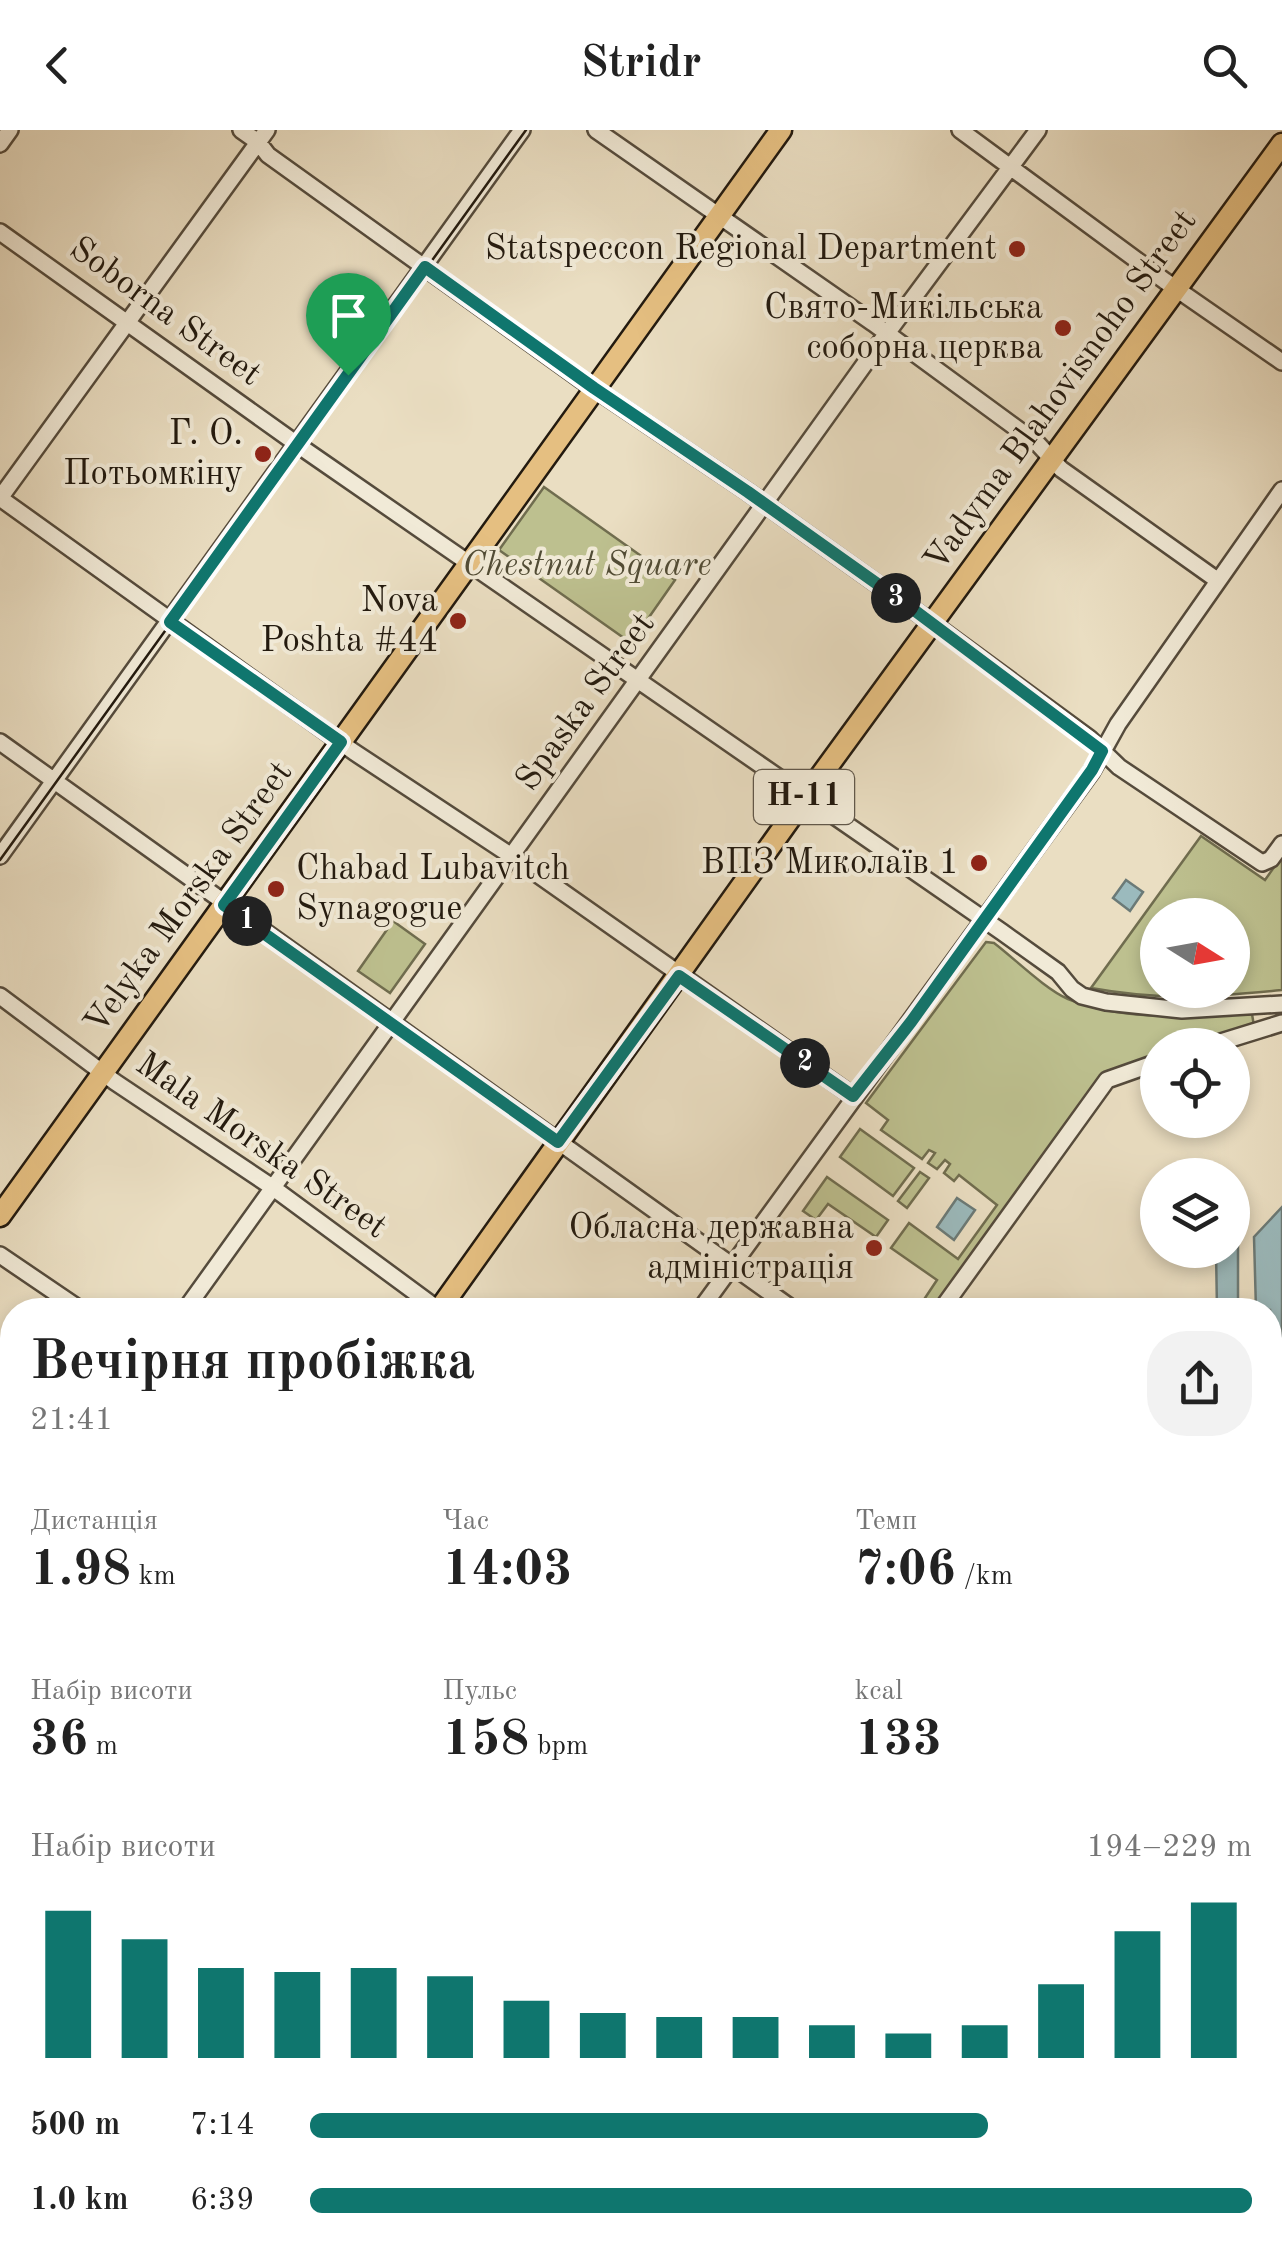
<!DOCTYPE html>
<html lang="uk">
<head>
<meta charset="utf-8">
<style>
	:root { --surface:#fff; --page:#f2f2f2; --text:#222; --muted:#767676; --accent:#0f766e }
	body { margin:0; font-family:"Old Standard TT",serif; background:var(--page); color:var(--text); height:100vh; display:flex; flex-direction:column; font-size:38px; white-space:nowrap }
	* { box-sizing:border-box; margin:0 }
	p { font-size:32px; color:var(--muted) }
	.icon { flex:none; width:55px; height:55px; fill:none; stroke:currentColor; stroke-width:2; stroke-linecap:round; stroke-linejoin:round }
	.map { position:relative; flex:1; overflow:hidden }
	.sheet { position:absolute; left:0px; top:1168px; width:1282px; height:962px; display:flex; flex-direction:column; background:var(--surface); border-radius:40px 40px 0 0; box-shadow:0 5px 15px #0003 }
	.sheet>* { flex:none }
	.needle { width:65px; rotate:101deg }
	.controls { position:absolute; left:1140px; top:768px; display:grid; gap:20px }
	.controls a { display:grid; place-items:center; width:110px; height:110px; border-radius:50%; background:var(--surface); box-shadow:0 5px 15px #0003; font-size:50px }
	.pin { position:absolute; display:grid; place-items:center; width:85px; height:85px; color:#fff; margin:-102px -42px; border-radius:50% 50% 50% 0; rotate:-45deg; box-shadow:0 0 10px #0007 }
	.pin .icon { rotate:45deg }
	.km { position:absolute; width:50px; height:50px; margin:-25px; border-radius:50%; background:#222; color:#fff; font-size:28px; line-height:50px; text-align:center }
	.round { display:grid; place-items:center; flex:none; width:105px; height:105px; border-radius:40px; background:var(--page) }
	.summary { display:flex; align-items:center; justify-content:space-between; height:170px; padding:0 30px }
	h1 { font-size:55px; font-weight:800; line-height:75px }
	.stats { display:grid; grid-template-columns:repeat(3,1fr); gap:15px; height:170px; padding:10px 30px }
	.stats div { display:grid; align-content:center }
	.stats b { font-size:50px; font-weight:800 }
	.stats small { font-size:28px; font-weight:400 }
	.stats p { font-size:28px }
	.chart { height:280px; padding:20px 30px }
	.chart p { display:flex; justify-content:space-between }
	.chart svg { width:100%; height:180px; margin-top:10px; stroke:var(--accent); stroke-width:6 }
	ul { padding:0 30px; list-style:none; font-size:32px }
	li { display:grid; grid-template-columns:160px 120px 1fr; align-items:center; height:75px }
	li i { height:25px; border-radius:12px; background:var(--accent) }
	header { display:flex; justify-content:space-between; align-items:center; height:130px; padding:0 30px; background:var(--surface); font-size:45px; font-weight:800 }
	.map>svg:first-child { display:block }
</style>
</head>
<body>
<header><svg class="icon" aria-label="back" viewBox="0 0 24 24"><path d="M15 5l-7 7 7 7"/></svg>Stridr<svg class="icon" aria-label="search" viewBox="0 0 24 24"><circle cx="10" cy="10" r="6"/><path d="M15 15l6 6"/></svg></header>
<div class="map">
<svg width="1282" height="2128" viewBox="0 0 1282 2128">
	<rect width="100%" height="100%" fill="#eadec2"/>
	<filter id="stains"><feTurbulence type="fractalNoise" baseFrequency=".002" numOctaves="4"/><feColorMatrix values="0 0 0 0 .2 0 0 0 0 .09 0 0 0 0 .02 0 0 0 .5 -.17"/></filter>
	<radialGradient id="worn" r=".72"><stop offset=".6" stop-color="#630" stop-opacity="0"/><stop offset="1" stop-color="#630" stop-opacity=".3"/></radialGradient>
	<path fill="#bdc08f" stroke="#706d4f" stroke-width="2.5" fill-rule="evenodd" d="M544,357L675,450L631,513L499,420Z
		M1201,706L1265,750L1282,726V860C1211,867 1162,871 1091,858ZM1158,785H1232V860H1158Z
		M393,791L425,814L390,863L358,841Z
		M986,812L994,813C1015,829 1045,859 1068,869C1125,892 1192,886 1252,884L1254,896L1197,915H1158L1157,927L1107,941L933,1180H917L937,1150L891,1118L909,1093L958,1129L997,1075L959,1045L954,1051L944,1043L950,1034L945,1030L937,1039L928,1033L935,1023L929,1020L922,1029L881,1000L888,990L866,973Z
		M860,999L914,1038L893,1066L840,1027Z
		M920,1042L929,1048L907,1078L898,1071Z
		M827,1047L888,1090L876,1107L828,1074L816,1090L803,1081Z
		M82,2118H191V2120L177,2125L175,2119L171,2120L172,2125L137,2128L21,2126L22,2123Z"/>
	<path fill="#9bbabd" stroke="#6b7a77" stroke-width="2.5" d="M1126,750L1143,762L1130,781L1113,768Z
		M1233,1053H1238V1180H1217L1216,1120H1232Z
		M957,1068L975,1080L954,1110L937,1097Z
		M1282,1077V1782L1270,1807V1180H1256L1254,1107Z
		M696,2118H756L749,2128H690Z
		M773,2118H832L825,2128H767Z
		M856,2118H926L928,2119L923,2128H849Z
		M958,2118H1123L1118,2128H976Z"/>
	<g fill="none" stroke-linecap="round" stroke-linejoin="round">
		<g stroke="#554b3c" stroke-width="20">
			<path id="minor" d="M241,0L258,12L268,25L580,249L748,362L932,493L1089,608L1119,637L1262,733L1271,729L1282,714
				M596,0L873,193L1038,314L1061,339L1217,450
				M960,0L1165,151L1282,232
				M0,14L10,0
				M0,102L308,322L1002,802L1058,842L1072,859L1082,866L1106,872L1182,880L1282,874
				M0,368L354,622L510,725L853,966
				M0,368L267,0
				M0,612L794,1180
				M0,726L522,0
				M0,866L115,952L272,1057L439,1180
				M1211,915L1282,893
				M0,1125L81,1180
				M185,1180L879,214L1038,0
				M700,1180L1092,641L1118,594L1282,360
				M941,1180L1107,950L1158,932
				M0,1442L12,1424
				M0,1450L12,1460
				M0,1893L12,1892
				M289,2118V2128"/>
		</g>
		<g stroke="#231a0f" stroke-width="25">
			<path id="major" d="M0,1086L781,0
				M439,1180L806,666L1282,14
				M0,1661L12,1665
				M0,1717H12"/>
		</g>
		<use href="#minor" stroke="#f1ead7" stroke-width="15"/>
		<use href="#major" stroke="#e5bf81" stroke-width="20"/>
		<path stroke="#231a0f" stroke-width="2.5" d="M0,730L526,0"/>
	</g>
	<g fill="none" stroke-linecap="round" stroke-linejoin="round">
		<g stroke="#fff" stroke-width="20">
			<path id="route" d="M425,137L594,258L748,362L914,480L1102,621L1092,640L911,892L853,966L679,846L558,1012L224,775L341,612L170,492Z"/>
		</g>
		<use href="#route" stroke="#0f766e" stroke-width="12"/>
	</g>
	<g fill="#8f2418" stroke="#f1ead7" stroke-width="4">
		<circle cx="1017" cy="119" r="10"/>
		<circle cx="1063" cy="198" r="10"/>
		<circle cx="263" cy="324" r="10"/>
		<circle cx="458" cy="491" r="10"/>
		<circle cx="979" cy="733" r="10"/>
		<circle cx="276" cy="759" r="10"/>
		<circle cx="874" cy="1118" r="10"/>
	</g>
	<g text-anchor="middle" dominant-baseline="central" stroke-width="8" stroke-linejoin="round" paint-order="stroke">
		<rect fill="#f1ead7" stroke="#61584b" stroke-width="2.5" x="754" y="640" width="100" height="54" rx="8"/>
		<g font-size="32" font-weight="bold" fill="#231a0f">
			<text x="804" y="667">Н-11</text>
		</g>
		<g font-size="35" fill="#231a0f" stroke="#f1ead7" text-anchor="end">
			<text x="997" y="119">Statspeccon Regional Department</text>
			<text x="1043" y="178">Свято-Микільська<tspan x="1043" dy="40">соборна церква</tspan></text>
			<text x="243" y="304">Г. О.<tspan x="243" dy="40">Потьомкіну</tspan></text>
			<text x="438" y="471">Nova<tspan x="438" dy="40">Poshta #44</tspan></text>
			<text x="959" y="733">ВПЗ Миколаїв 1</text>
			<text x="296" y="739" text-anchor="start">Chabad Lubavitch<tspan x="296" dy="40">Synagogue</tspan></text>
			<text x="854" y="1098">Обласна державна<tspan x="854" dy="40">адміністрація</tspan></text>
		</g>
		<g font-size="35" fill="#231a0f" stroke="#f1ead7">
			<text transform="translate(165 182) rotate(36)">Soborna Street</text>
			<text transform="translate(1061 261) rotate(-54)">Vadyma Blahovisnoho Street</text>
			<text transform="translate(586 572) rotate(-54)">Spaska Street</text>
			<text transform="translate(189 768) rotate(-54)">Velyka Morska Street</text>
			<text transform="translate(261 1016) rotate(35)">Mala Morska Street</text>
		</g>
		<g font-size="35" font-style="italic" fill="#514c35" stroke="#f1ead7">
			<text x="587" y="435">Chestnut Square</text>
		</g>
	</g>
	<rect width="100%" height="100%" filter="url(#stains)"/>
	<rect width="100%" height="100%" fill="url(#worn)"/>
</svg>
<div class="controls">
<a><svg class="needle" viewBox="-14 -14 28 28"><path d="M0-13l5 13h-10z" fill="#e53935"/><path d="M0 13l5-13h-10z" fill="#767676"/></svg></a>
<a><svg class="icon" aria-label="locate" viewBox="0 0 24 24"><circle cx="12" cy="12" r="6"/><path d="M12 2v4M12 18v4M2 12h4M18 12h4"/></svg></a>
<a><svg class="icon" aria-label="layers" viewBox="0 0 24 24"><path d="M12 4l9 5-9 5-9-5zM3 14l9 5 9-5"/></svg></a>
</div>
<div class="pin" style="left:348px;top:245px;background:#1e9e55"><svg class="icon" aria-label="arrive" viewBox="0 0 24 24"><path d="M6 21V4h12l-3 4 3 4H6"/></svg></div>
<b class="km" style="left:247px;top:791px">1</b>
<b class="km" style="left:805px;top:933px">2</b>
<b class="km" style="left:896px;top:468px">3</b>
<section class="sheet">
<div class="summary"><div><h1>Вечірня пробіжка</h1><p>21:41</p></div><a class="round"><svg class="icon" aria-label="share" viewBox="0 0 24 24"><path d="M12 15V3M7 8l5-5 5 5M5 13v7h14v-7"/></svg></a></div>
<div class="stats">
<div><p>Дистанція</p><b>1.98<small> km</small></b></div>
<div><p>Час</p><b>14:03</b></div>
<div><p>Темп</p><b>7:06<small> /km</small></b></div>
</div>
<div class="stats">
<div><p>Набір висоти</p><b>36<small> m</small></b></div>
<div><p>Пульс</p><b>158<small> bpm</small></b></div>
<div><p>kcal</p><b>133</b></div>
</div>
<div class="chart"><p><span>Набір висоти</span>194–229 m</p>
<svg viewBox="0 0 160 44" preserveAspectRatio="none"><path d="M5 44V8M15 44V15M25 44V22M35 44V23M45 44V22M55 44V24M65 44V30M75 44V33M85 44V34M95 44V34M105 44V36M115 44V38M125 44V36M135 44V26M145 44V13M155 44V6"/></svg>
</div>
<ul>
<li><b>500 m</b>7:14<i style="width:72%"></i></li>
<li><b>1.0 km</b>6:39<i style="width:100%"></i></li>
</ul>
</section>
</div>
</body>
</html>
